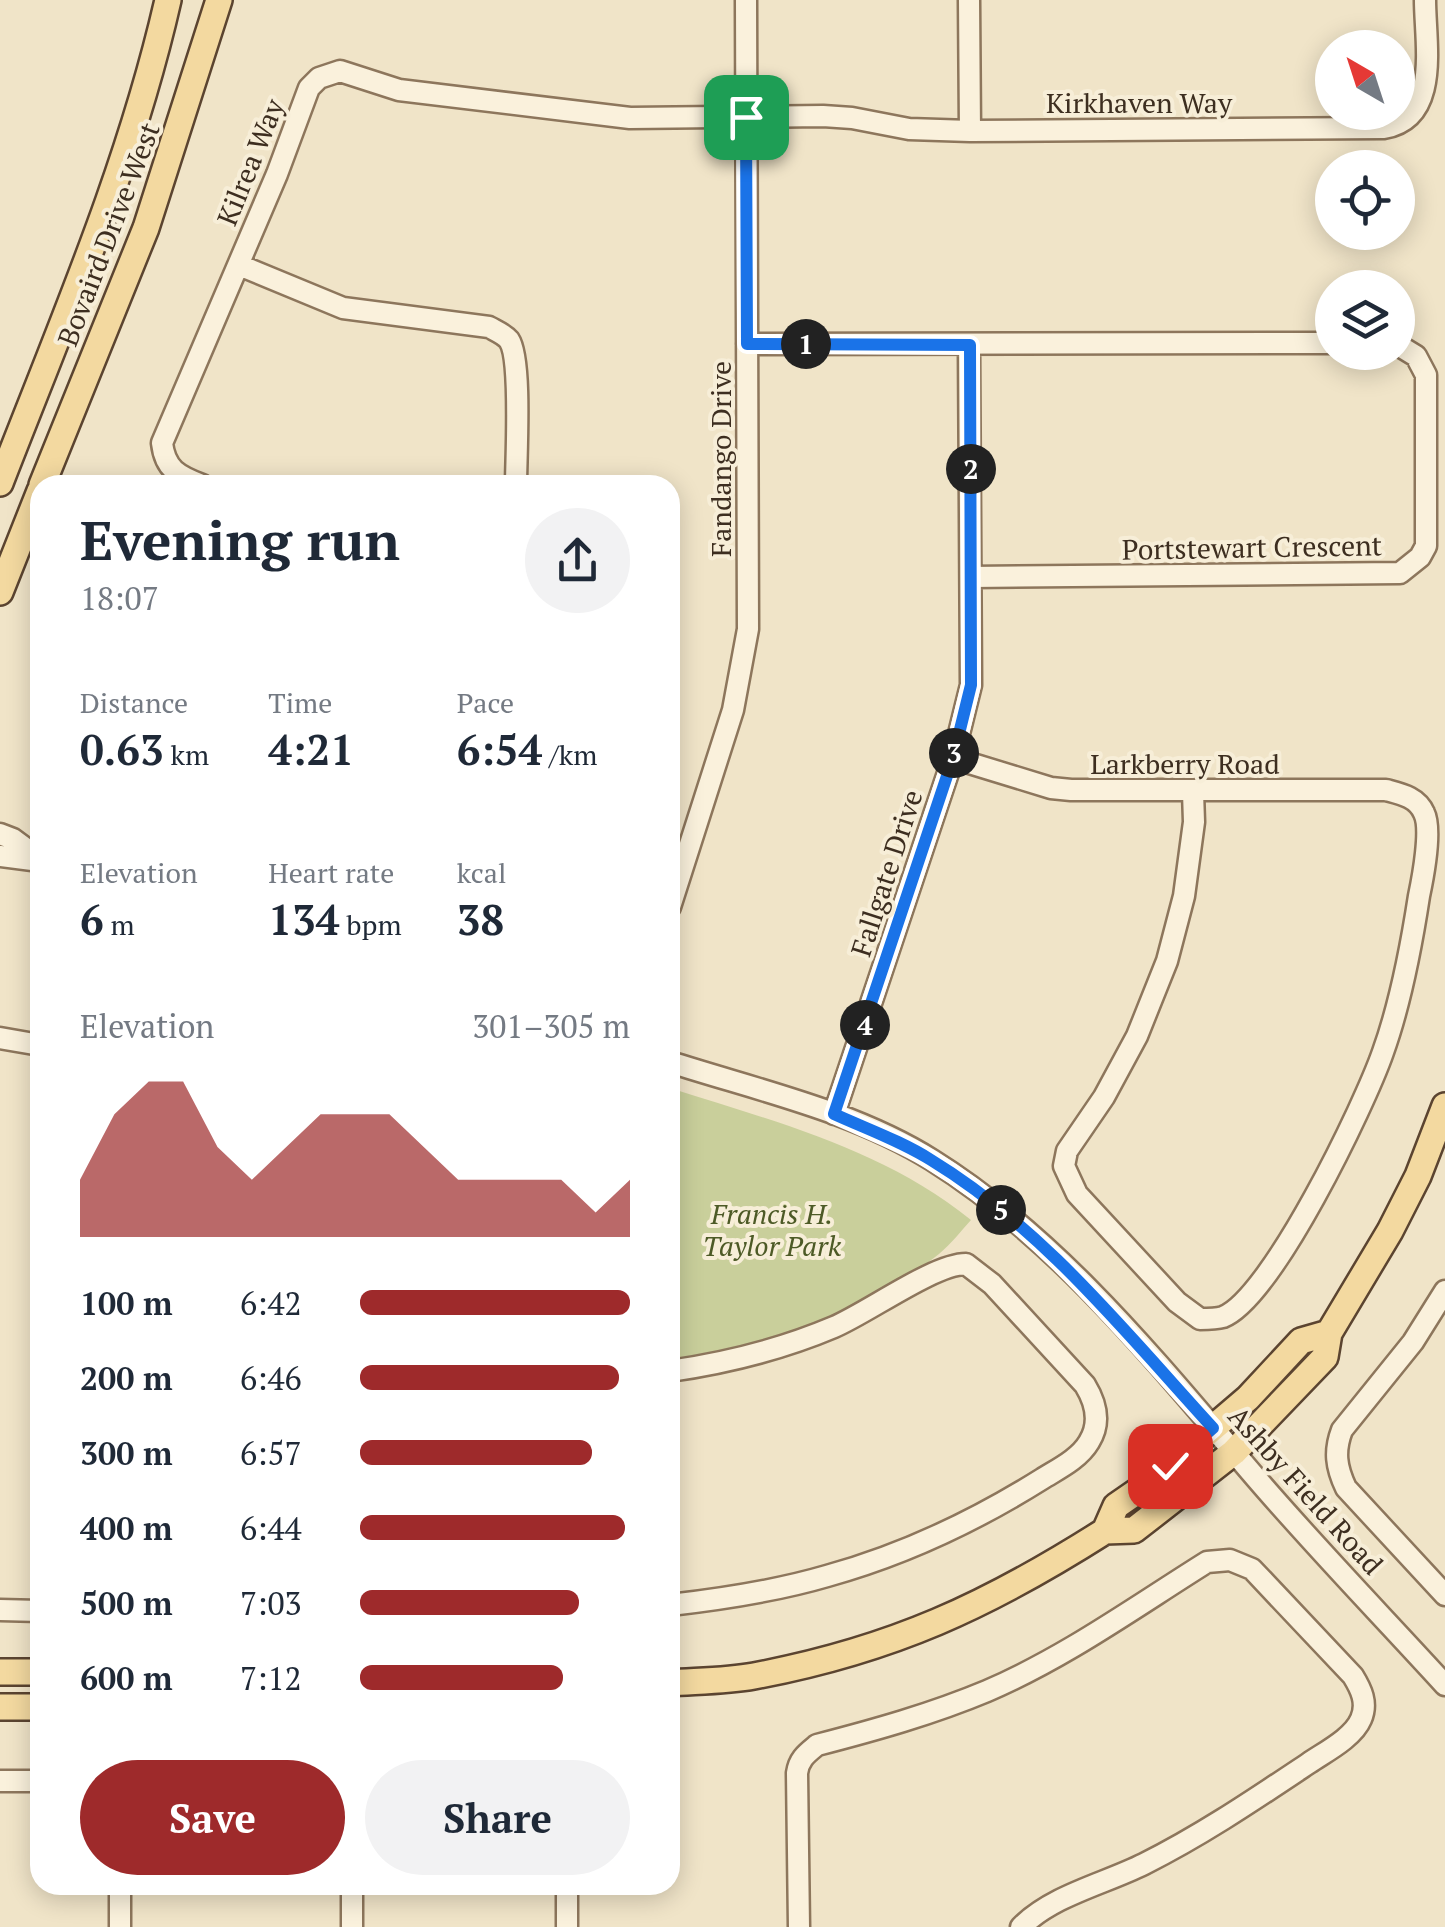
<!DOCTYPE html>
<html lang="en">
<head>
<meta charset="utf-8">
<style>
	:root { --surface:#fff; --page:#f2f2f3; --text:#1f2937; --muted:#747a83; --accent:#9e2a2b }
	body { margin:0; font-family:"PT Serif",serif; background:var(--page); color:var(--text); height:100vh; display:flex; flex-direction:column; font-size:38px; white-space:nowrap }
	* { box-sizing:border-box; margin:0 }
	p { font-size:32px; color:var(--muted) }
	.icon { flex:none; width:55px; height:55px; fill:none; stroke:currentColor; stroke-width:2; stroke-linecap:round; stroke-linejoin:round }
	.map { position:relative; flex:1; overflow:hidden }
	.panel { position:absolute; left:30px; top:475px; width:650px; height:1420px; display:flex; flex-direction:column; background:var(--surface); border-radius:30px; box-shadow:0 5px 25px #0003 }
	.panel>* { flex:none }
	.needle { width:65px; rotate:321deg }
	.buttons { position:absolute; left:1315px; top:30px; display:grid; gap:20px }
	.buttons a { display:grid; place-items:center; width:100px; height:100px; border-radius:50%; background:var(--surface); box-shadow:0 5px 25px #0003; font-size:50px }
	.pin { position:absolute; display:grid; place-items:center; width:85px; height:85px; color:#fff; margin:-42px; border-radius:20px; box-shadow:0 5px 15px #0006 }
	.km { position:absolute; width:50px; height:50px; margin:-25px; border-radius:50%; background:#222; color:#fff; font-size:28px; line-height:50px; text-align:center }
	.round { display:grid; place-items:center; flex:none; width:105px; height:105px; border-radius:52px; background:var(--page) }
	.summary { display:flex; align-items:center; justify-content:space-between; height:170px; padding:0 50px }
	h1 { font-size:55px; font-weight:600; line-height:75px }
	.figures { display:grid; grid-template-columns:repeat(3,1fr); gap:15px; height:170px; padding:10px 50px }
	.figures div { display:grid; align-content:center }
	.figures b { font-size:42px; font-weight:600 }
	.figures small { font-size:28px; font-weight:400 }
	.figures p { font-size:28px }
	.chart { height:280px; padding:20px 50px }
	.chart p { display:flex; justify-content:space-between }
	.chart svg { width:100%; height:180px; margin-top:10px; fill:var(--accent); opacity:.7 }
	.button { display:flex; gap:20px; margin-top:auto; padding:20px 50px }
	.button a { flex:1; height:115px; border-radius:60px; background:var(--accent); color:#fff; font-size:40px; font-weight:600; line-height:115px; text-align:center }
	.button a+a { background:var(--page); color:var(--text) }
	ul { padding:0 50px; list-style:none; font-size:32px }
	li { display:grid; grid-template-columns:160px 120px 1fr; align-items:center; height:75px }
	li i { height:25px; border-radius:12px; background:var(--accent) }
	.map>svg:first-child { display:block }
</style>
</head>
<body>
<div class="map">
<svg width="1445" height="1927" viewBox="0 0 1445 1927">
	<rect width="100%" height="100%" fill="#f0e4c8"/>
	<path fill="#c9cf9b" d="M670,1088C776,1122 883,1149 971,1220C961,1231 951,1244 939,1254C864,1314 764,1345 670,1359Z"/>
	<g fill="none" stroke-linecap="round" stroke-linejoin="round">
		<g stroke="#8d765c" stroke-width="25">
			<path id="minor" d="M969,0L970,131
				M239,265L343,308L489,327C496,331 504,334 509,340C522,359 516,457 516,485
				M747,344L1332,343
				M202,485C178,476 165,469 162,443L277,174L309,88L319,78L340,71L399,90L630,118L823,116L852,118L909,129L970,131L1384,128C1441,118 1425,43 1425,0
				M971,577L1400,573L1420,557L1426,546V375L1416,356L1398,345
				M953,758L1051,788L1071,790H1386C1401,794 1417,797 1424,813C1432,829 1423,877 1419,896C1411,948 1401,1002 1383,1052C1365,1104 1272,1298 1223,1317C1216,1319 1207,1319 1200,1319L1177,1302L1077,1194L1064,1166L1067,1151L1104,1097L1137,1036L1167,961L1184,896L1194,822L1193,792
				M0,834L13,839L40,859
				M0,856L40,861
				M670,907L733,710L748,629L746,0
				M0,1038L40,1045
				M670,1062C757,1090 854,1111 932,1160C1060,1240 1159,1365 1256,1478C1317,1549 1382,1616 1445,1685
				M834,1114L953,758L971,685L969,345
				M1445,1291L1413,1342L1342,1430C1334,1451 1336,1467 1346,1488L1445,1595
				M670,1371C726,1363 782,1349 834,1327C869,1312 934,1264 966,1264L992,1284L1085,1385C1096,1403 1101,1423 1089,1442C1079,1459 1058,1469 1042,1479C975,1521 903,1555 827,1576C776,1591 723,1599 670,1605
				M0,1610L40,1611
				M0,1781H40
				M120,1885V1927
				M352,1885V1927
				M567,1885V1927
				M799,1927L797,1773C799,1759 806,1754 817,1745C875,1730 932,1714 987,1691C1066,1657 1135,1607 1207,1562L1230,1560L1252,1569L1353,1676C1361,1689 1368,1703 1361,1719C1353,1738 1325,1752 1309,1763C1255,1799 1202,1835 1144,1864C1104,1884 1053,1895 1021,1927"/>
		</g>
		<g stroke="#5b4430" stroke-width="30">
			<path id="major" d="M0,483C62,323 130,167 168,0
				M42,485L146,228L219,0
				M0,592L40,491
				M1105,1531L1134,1530L1234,1452L1325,1357L1329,1333L1390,1231L1418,1176L1445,1106
				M1105,1531L1116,1506L1145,1486L1248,1398L1301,1341L1329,1333
				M0,1672H40
				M670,1683C697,1681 727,1681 754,1676C892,1650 987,1606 1105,1531
				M0,1707H40"/>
		</g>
		<use href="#minor" stroke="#faf1dc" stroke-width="20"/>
		<use href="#major" stroke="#f3d9a0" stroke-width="25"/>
	</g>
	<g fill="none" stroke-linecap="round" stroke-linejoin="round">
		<g stroke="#fff" stroke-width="20">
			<path id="route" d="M746,117L747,344L970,345L971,685L953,758L834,1114C867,1129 901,1141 931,1160C1043,1228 1126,1333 1213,1428L1170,1466"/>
		</g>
		<use href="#route" stroke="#1a73e8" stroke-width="12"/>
	</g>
	<g text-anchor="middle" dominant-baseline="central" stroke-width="8" stroke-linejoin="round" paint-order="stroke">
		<g font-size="28" fill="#3d2e20" stroke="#f7eed8">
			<text x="1139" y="102">Kirkhaven Way</text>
			<text transform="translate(250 162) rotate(-68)">Kilrea Way</text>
			<text transform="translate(108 234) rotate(-69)">Bovaird Drive West</text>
			<text transform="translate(720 459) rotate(-90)">Fandango Drive</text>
			<text transform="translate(1252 547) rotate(-1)">Portstewart Crescent</text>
			<text x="1185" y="763">Larkberry Road</text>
			<text transform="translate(886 873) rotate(-72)">Fallgate Drive</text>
			<text transform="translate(1306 1490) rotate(48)">Ashby Field Road</text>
		</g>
		<g font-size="28" font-style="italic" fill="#4d5a26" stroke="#f7eed8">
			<text x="772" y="1213">Francis H.<tspan x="772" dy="32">Taylor Park</tspan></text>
		</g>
	</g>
</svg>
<div class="buttons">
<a><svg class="needle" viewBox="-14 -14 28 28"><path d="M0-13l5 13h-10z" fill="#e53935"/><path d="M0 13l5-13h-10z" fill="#747a83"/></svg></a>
<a><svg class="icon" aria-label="locate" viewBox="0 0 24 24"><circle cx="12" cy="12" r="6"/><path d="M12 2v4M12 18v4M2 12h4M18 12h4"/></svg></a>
<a><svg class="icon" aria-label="layers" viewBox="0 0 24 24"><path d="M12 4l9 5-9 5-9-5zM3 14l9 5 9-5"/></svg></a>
</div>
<div class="pin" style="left:746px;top:117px;background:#1e9e55"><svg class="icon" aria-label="arrive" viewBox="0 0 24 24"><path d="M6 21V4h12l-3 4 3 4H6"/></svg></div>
<div class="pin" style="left:1170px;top:1466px;background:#d93025"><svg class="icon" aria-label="check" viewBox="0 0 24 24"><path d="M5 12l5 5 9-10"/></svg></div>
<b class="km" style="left:806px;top:344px">1</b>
<b class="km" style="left:971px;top:469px">2</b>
<b class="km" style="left:954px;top:753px">3</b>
<b class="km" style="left:865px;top:1025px">4</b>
<b class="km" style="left:1001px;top:1210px">5</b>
<section class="panel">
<div class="summary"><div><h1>Evening run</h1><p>18:07</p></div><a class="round"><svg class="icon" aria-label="share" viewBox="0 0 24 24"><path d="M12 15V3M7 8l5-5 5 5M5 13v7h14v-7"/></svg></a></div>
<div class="figures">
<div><p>Distance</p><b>0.63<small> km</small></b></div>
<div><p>Time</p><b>4:21</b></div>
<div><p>Pace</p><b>6:54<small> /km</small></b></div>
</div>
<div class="figures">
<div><p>Elevation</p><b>6<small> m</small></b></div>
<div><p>Heart rate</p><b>134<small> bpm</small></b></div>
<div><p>kcal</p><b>38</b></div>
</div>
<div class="chart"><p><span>Elevation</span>301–305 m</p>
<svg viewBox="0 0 160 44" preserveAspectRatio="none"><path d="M0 44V30L10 14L20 6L30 6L40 22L50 30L60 22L70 14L80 14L90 14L100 22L110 30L120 30L130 30L140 30L150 38L160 30V44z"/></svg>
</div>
<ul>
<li><b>100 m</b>6:42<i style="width:100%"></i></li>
<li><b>200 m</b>6:46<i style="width:96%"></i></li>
<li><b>300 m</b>6:57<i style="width:86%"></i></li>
<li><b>400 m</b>6:44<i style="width:98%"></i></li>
<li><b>500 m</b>7:03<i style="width:81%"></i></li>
<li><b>600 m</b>7:12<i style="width:75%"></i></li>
</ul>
<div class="button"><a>Save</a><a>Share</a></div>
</section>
</div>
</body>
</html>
